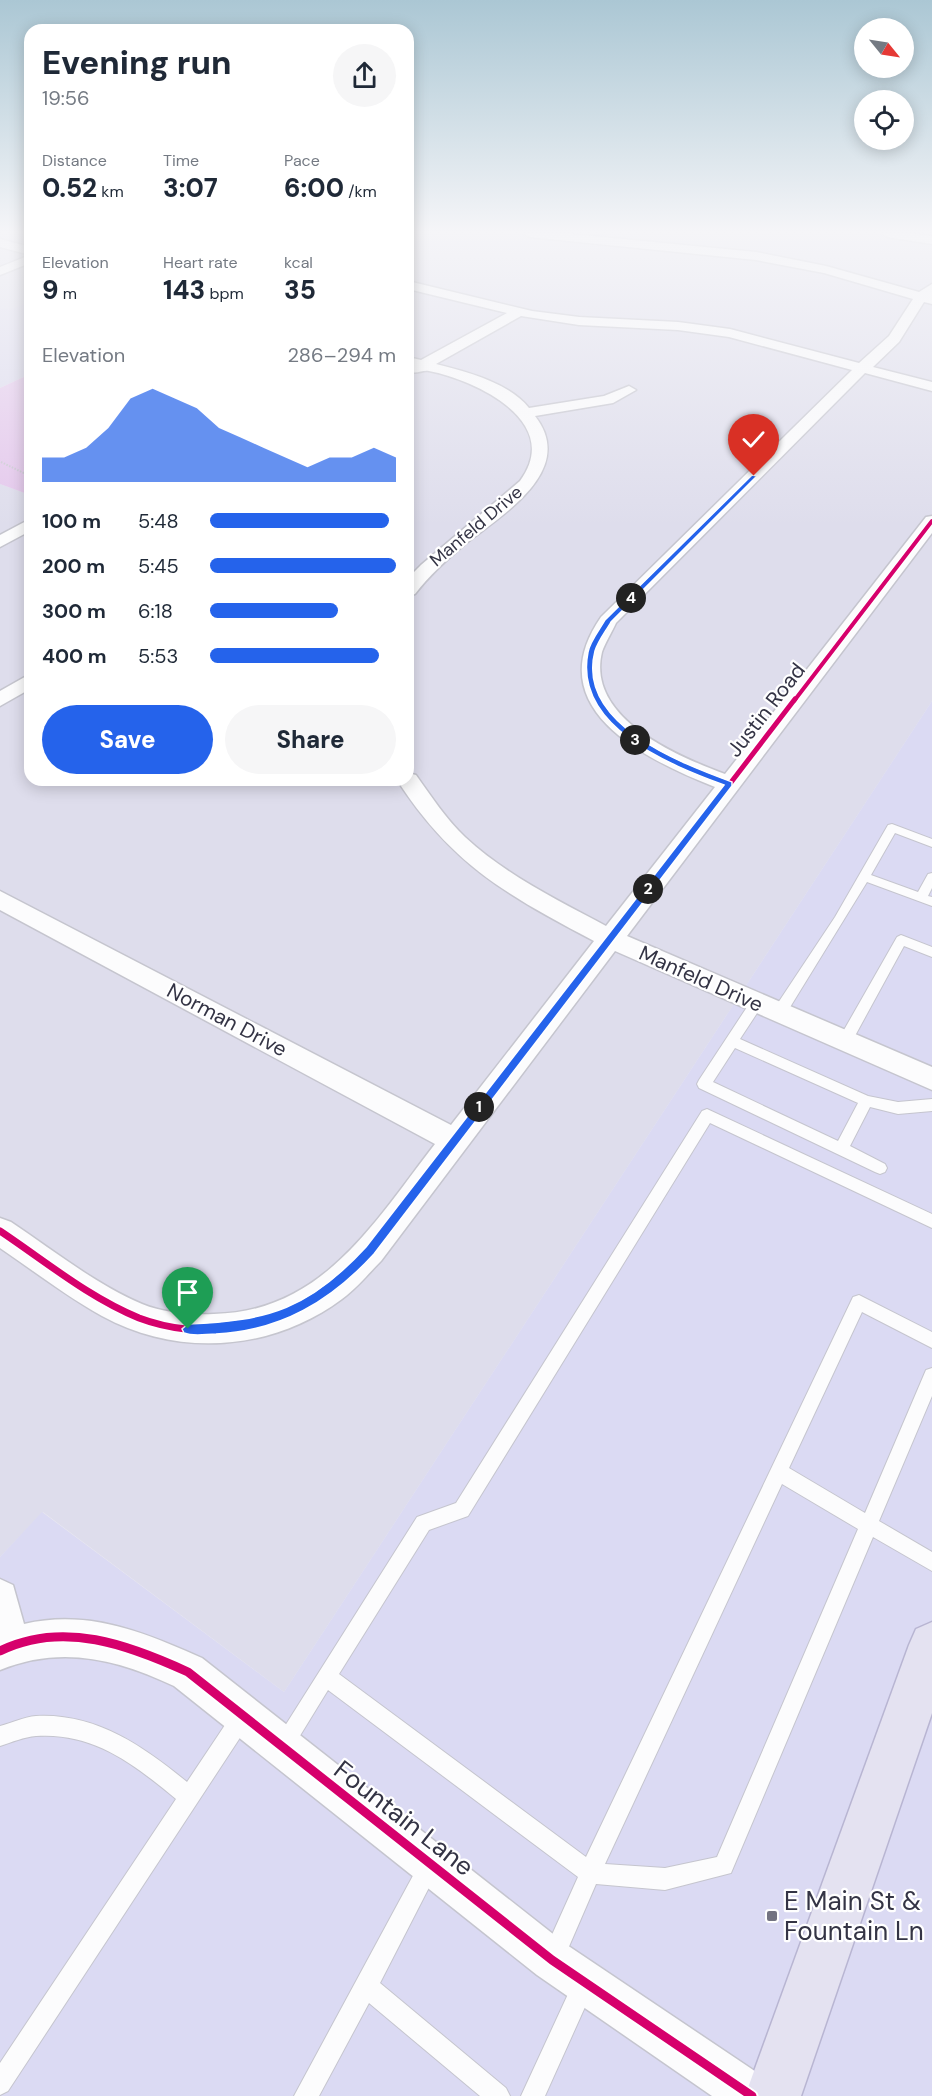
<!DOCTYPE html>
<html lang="en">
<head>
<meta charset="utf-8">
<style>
	:root { --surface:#fff; --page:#f6f6f7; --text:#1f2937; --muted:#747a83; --accent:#2563eb }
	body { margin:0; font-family:"DM Sans",sans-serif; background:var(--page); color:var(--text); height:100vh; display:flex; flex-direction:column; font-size:22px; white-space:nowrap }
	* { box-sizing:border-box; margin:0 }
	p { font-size:20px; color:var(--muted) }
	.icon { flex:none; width:33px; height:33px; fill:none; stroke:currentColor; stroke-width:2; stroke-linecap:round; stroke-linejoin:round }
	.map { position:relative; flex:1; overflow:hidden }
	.side { position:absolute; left:24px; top:24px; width:390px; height:762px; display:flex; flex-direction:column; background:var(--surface); border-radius:18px; box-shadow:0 3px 15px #0003 }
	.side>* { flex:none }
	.needle { width:39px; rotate:120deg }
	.controls { position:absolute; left:854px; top:18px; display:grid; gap:12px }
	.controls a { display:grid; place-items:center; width:60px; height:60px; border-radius:50%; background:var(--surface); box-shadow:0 3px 15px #0003; font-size:30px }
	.pin { position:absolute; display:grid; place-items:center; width:51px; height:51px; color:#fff; margin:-62px -26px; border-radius:50% 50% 50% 0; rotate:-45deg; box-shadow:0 0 6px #0007 }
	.pin .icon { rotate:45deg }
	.km { position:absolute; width:30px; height:30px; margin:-15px; border-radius:50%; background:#222; color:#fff; font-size:16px; line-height:30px; text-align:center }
	.round { display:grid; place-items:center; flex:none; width:63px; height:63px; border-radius:32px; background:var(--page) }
	.overview { display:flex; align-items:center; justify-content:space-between; height:102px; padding:0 18px }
	h1 { font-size:33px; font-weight:800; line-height:45px }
	.metrics { display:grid; grid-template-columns:repeat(3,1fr); gap:9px; height:102px; padding:6px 18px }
	.metrics div { display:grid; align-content:center }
	.metrics b { font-size:26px; font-weight:800 }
	.metrics small { font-size:16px; font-weight:400 }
	.metrics p { font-size:16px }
	.chart { height:168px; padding:12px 18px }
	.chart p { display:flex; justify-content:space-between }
	.chart svg { width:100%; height:108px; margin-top:6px; fill:var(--accent); opacity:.7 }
	.primary-button { display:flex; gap:12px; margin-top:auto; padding:12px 18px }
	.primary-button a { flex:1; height:69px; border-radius:36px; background:var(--accent); color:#fff; font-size:24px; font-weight:800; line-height:69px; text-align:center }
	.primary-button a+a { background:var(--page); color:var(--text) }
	ul { padding:0 18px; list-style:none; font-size:20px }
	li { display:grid; grid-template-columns:96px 72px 1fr; align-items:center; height:45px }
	li i { height:15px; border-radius:8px; background:var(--accent) }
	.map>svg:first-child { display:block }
</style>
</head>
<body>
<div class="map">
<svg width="932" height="2096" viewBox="0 0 932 2096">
	<rect width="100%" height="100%" fill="#e9e8f0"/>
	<path fill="#deddec" d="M0,233H30V302L9,311L0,308Z
		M408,233H932V701L284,1692L43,1512L0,1557V484L30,495V780H408Z"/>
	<path fill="#dbdaf3" d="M932,701V2096H0V1557L42,1512L284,1692Z"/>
	<path fill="#dcdaee" d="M30,302V374L0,388V308L9,310Z"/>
	<path fill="#e4c7ec" d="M30,374V459L27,461L30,463V495L0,484V388Z"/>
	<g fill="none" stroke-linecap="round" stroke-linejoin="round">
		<g stroke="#c5c5ce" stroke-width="2">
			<path id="lane" d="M892,824L932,839V847L895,833L871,875L918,892L928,874L932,873V888L928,896L932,897V906L867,882L784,1017H774L772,1013L774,1009L835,917L888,825Z
				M901,935L932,947V957L904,946L850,1045H840L838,1041L840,1037L897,937Z
				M756,999L763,1004L740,1039L868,1096L898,1102L932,1099V1111L898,1114L870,1107L850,1146L885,1164L887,1168L885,1172L880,1174L875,1172L699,1088L697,1084L699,1080L751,1001ZM735,1048L858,1103L838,1141L713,1082Z
				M707,1109L932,1214V1228L710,1123L468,1516L429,1530L339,1674L586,1857L853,1297L859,1295L932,1332V1348L862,1312L789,1468L865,1513L926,1370L932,1368V1396L879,1521L932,1552V1571L873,1537L731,1873L665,1890L596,1884L561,1965L553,1968L545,1965L542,1957L578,1877L328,1690L290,1752L283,1755L276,1752L273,1745L417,1517L456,1503L702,1111ZM782,1484L858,1529L717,1857L665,1868L605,1864Z
				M242,1707L249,1710L252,1717L249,1724L8,2091L0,2095V2063L176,1799C134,1764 93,1732 36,1736C24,1737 12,1742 0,1746V1726C12,1723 24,1717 36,1716C96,1713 143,1746 187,1782L235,1710Z
				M429,1855L436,1859L440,1866L380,1983L506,2088L510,2096H480L369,2003L319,2096H294L422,1859Z
				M583,1976L591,1979L594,1987L545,2096H521L575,1979Z"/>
		</g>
		<g stroke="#c5c5ce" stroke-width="3">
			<path id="street" d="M523,233H561L756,252L826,266L919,292L932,284V304L924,302L899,342L873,367L932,382V391L865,373L616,623C612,632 605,643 602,652C586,718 677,756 725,774L926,517L932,516V533L627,936L932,1067V1090L615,951L381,1261C368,1274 357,1288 342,1299C272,1351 179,1358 102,1316C66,1296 34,1271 0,1248V1218L11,1222C53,1250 95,1284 142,1304C164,1313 190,1315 214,1314C323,1312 375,1221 435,1144L0,910V891L451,1125L594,941C507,895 452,865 397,780H408V773L416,775C431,796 446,819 465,837C506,875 557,900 606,926L715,787C644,759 538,708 601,617L852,370L729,337L678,330L579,325L521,316L436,364C467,372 508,382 529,408L604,396L629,386L636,390L613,403L535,416C578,471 500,516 464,545C446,560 429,576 415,594L408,596V578L421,565L520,481C564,421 475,380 429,371C422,370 418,374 411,372V366L408,365V357L421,360L507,313L408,289V281L532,311L579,317L678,322L730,329L859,363L889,336L913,299L824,273L756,260L529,237Z
				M881,233H908L932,236V244L887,237Z
				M0,239L30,247V255L0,247Z
				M30,255V263L0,275V267Z
				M30,519V531L0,547V535Z
				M30,674V689L0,706V691Z
				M0,1579L13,1585L24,1624C88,1609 144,1632 202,1658L567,1945L768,2080L775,2096H712L537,1975L174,1686C117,1659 61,1645 0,1670Z"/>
		</g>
		<g stroke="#b8b5d2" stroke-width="3">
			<path id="primary" d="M932,1622V1713L801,2096H745L909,1645L916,1629Z"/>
		</g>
		<path stroke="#cac9d1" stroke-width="2" stroke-dasharray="1.5 1.5" stroke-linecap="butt" d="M1,462L30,476"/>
		<use href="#lane" fill="#fcfcfd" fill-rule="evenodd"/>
		<use href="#street" fill="#fcfcfd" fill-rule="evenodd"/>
		<use href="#primary" fill="#e4e2f1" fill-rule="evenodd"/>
		<g stroke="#fff" stroke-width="6">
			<path id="cycleway-far3" d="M794,701L932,521"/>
		</g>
		<g stroke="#fff" stroke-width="8">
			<path id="cycleway-far2" d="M527,1048L795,699"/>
		</g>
		<g stroke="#fff" stroke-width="10">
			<path id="cycleway-far1" d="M0,1231C45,1261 88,1297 139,1318C168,1329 203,1333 233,1328C335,1312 372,1248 430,1173C463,1130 495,1088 528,1046"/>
		</g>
		<g stroke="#fff" stroke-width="13">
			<path id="cycleway" d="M0,1651C63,1620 129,1645 188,1672L552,1960L752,2096"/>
		</g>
		<use href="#cycleway-far3" stroke="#d6006c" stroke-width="4"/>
		<use href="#cycleway-far2" stroke="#d6006c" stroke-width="5"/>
		<use href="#cycleway-far1" stroke="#d6006c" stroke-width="7"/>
		<use href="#cycleway" stroke="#d6006c" stroke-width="9"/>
	</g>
	<linearGradient id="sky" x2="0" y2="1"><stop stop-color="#abc7d4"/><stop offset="0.44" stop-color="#f5f5f8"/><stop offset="1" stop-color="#f5f5f8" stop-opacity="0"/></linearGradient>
	<rect width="932" height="526" fill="url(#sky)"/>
	<path fill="#2563eb" stroke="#fff" stroke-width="1.5" d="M752,475L757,476L611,622C606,631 598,641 595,651C576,724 681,763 732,782V786L374,1254C331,1301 281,1331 216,1334C206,1334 194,1337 184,1333L182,1329L188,1324C269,1321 310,1308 366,1247L724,785C670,765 573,727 588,652C590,641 600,629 605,620Z"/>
	<rect fill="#737381" stroke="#fff" stroke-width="2" x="766" y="1910" width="12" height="12" rx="3"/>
	<g text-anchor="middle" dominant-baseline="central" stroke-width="4.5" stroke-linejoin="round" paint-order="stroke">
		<g font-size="18" fill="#343445" stroke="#fff">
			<text transform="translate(476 526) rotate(-40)">Manfeld Drive</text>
		</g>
		<g font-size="21" fill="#343445" stroke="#fff">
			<text transform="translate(766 710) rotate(-52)">Justin Road</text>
			<text transform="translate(701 979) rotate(24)">Manfeld Drive</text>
			<text transform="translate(227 1020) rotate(28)">Norman Drive</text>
		</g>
		<g font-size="26" fill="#343445" stroke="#fff">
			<text transform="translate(404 1818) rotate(38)">Fountain Lane</text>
		</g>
		<g font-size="26" fill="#343445" stroke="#fff" text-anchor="start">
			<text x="784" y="1901">E Main St &amp;<tspan x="784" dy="30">Fountain Ln</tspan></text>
		</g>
	</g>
</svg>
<div class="controls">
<a><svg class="needle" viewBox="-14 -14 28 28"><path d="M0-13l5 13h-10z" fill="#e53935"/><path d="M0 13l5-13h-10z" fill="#747a83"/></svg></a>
<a><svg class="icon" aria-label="locate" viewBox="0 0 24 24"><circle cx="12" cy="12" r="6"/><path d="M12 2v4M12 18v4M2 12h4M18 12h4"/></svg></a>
</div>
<div class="pin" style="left:188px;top:1329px;background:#1e9e55"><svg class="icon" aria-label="arrive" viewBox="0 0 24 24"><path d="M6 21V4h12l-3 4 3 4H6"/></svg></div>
<div class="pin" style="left:754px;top:476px;background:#d93025"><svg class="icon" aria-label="check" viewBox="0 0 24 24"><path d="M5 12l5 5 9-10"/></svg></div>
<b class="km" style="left:479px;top:1107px">1</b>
<b class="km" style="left:648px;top:889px">2</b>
<b class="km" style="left:635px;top:740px">3</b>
<b class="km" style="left:631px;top:598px">4</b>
<section class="side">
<div class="overview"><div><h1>Evening run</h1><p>19:56</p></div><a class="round"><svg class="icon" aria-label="share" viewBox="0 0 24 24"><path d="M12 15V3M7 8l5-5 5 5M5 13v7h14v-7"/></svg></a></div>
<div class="metrics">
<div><p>Distance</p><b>0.52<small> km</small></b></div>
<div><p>Time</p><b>3:07</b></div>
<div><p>Pace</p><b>6:00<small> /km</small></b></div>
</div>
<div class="metrics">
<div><p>Elevation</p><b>9<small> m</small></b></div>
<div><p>Heart rate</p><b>143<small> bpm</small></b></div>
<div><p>kcal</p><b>35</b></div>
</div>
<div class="chart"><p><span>Elevation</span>286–294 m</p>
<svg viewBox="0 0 160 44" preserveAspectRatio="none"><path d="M0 44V34L10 34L20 30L30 22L40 10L50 6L60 10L70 14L80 22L90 26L100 30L110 34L120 38L130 34L140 34L150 30L160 34V44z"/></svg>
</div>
<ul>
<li><b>100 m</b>5:48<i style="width:96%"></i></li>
<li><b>200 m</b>5:45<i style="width:100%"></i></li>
<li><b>300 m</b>6:18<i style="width:69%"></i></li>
<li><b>400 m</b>5:53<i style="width:91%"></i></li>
</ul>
<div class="primary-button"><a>Save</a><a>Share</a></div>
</section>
</div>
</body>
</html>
